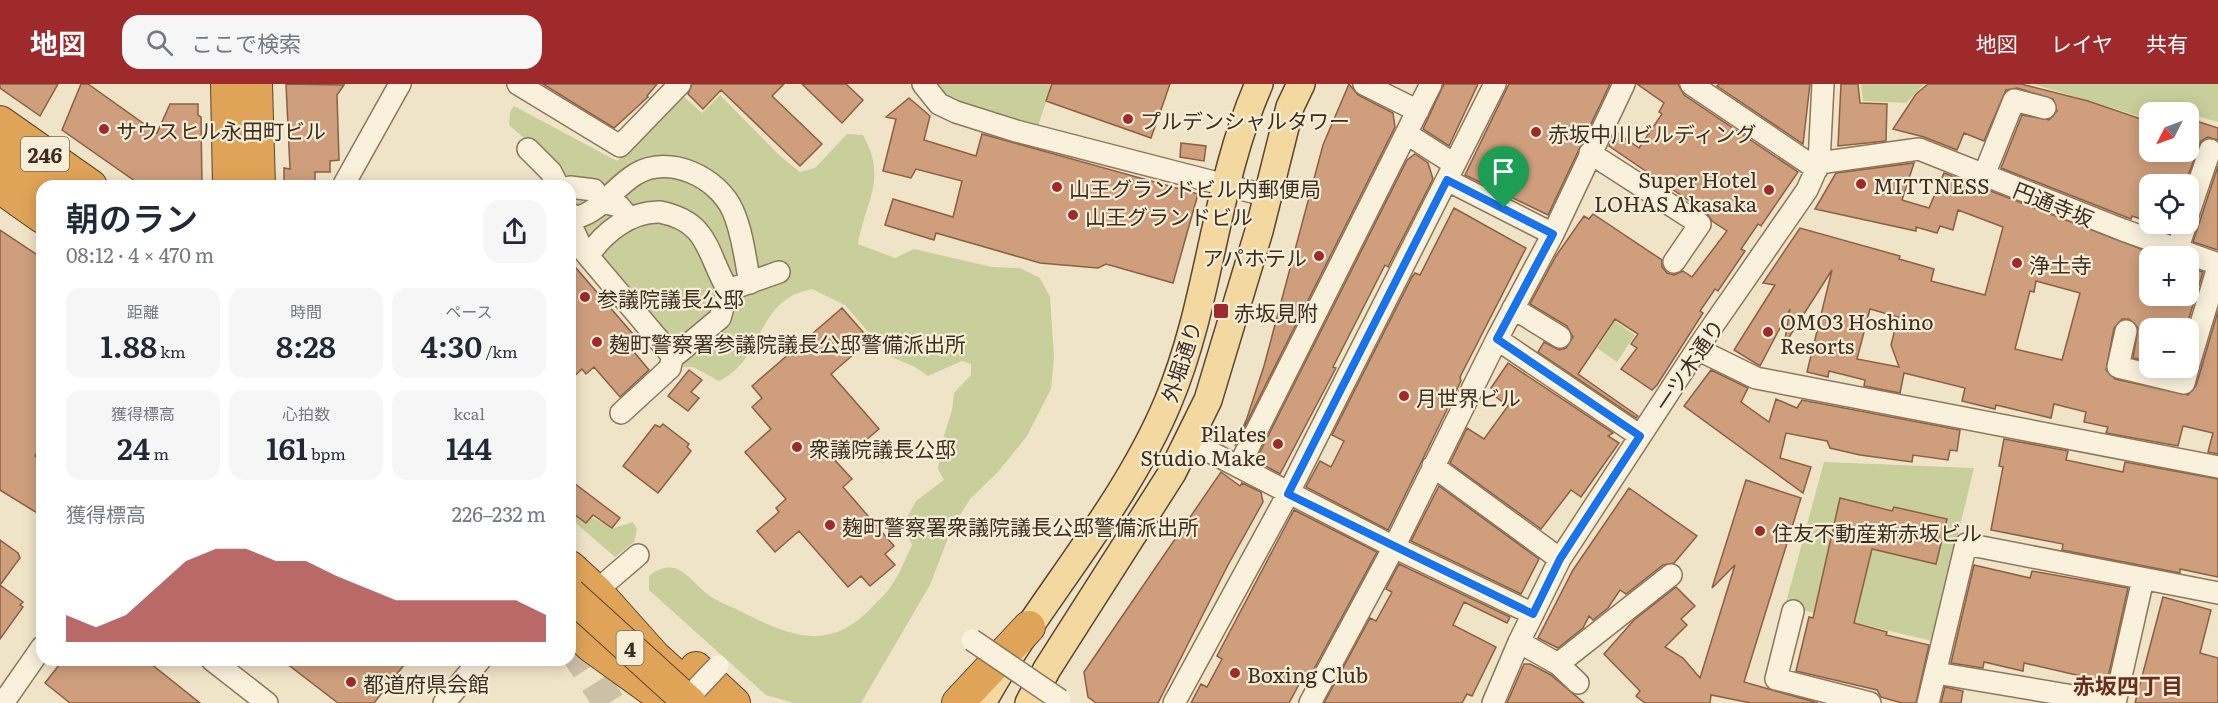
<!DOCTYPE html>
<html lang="ja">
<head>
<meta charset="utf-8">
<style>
	:root { --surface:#fff; --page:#f6f6f7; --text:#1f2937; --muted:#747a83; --accent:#9e2a2b }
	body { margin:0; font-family:Literata,"Noto Sans JP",serif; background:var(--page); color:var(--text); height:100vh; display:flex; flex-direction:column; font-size:22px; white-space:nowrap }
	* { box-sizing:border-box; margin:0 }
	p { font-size:20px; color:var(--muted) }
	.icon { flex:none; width:33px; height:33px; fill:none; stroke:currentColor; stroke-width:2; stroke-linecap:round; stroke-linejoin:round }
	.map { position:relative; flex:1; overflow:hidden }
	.drawer { position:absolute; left:36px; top:96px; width:540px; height:486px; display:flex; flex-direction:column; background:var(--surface); border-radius:18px; box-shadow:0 3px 15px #0003 }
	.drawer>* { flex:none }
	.needle { width:39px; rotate:228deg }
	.tools { position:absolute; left:2139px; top:18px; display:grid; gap:12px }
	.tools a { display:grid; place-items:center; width:60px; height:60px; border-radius:12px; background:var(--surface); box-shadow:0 3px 15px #0003; font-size:30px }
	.pin { position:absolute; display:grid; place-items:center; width:51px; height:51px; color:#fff; margin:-62px -26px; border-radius:50% 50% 50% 0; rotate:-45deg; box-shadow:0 0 6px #0007 }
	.pin .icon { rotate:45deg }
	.round { display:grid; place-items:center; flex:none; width:63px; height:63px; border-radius:18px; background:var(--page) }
	.summary { display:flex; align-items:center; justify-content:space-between; height:102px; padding:0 30px }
	h1 { font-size:33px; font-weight:600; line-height:45px }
	.figures { display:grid; grid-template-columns:repeat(3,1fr); gap:9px; height:102px; padding:6px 30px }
	.figures div { display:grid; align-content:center; border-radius:15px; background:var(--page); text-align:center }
	.figures b { font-size:30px; font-weight:600 }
	.figures small { font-size:16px; font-weight:400 }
	.figures p { font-size:16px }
	.chart { height:168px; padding:12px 30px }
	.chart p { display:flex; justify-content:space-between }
	.chart svg { width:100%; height:108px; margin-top:6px; fill:var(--accent); opacity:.7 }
	header { display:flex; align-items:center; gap:36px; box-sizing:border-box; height:84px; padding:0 30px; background:var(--accent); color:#fff }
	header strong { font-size:28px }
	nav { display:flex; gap:33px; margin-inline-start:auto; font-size:21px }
	.search { width:420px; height:54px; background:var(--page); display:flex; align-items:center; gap:15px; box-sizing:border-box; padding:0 21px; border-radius:18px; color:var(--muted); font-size:22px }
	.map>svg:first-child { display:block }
</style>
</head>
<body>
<header>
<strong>地図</strong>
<div class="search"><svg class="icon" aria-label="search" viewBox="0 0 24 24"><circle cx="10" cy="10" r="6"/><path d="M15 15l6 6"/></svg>ここで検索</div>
<nav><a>地図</a><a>レイヤ</a><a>共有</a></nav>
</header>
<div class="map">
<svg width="2218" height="619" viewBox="0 0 2218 619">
	<rect width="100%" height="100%" fill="#f0e4c8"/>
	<path fill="#c9cf9b" d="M934,0H1052L1037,45L946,14Z
		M1861,0H1924L1906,19L1863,17Z
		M2033,0H2218V38L2172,25L2170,28H2150L2149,35Z
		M682,11L702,29L720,11L780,72L800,88L815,84L847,50L863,51C888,95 865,118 858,160L895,174L914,165L992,183L1020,184L1040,194L1050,213L1054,273L1051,305L1027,352L998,388L970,415L952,444L930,501L861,619H793L766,611L649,506V492C680,469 689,499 713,514C723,520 735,524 746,530C794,554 832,567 873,522C879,516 887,509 891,502C900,490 905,475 912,461L903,441L916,417L944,396L938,385L942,358L952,326L954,309L971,291V280L962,277L928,292L915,283L889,272L845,221L812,205C805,207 796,209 790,213C756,233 759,278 719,297L693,283H678V273L723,239L716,164L653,124L587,165L570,124V102L550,77L509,41L510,28L514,22L617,77Z
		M645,131L689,143L717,195L718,230L678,265L596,167Z
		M1606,231L1635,251L1617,278L1597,264L1609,246L1600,240Z
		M1824,378L1974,384L1932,557L1785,522Z
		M570,422L613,444L633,438L637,445L634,458L615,473L570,434Z"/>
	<path fill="#cf9f7d" stroke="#8d5f41" stroke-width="1.5" fill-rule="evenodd" d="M0,0H58L40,32L0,4Z
		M81,0H88L157,49L170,20H198V31L201,33L202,102H142L62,46Z
		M286,0L344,1L337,11L339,76L330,77V88H315V102H284V84L290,85Z
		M543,0H657L647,12L648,13L614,44Z
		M692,0H784L772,12L822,60L800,82L721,6L703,25L688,10Z
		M802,0H846L863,16L842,39Z
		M1052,0H1170L1151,54L1046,17Z
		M1349,0L1358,11L1393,29L1395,43L1235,362L1247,334L1264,282L1323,61Z
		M1444,0H1478L1449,62L1423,45Z
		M1509,0H1610L1548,131L1465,91Z
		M1637,0H1678L1684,11L1798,88L1761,142L1758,140L1741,165L1745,167L1718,207L1715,205L1700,227L1703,229L1657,301L1652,306L1621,285L1637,264L1631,260L1638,250L1615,235L1578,290L1638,332L1636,334L1538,268L1544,258L1559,266L1566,264L1573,253L1567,242L1530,220L1556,172L1584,132L1589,135L1593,130L1662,176V183L1667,189L1674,191L1683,187L1692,193L1727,147L1712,137L1707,129L1609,62L1616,48L1639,64L1662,30L1659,28L1664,19Z
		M1719,0H1810L1803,60L1717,2Z
		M1841,0H1858L1860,19L1887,20L1886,57L1838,62Z
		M1928,0H2021L2088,17L2150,38V68H2188V38L2192,39L2193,36L2218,44V56L2208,53L2201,57L2185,100H2150V138L2132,132L2131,135L2001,84L2022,31L2049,36L2057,27L2053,15L2017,4L2006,6L1984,57L1964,49L1957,66L1924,53L1893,45L1916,10Z
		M909,14L930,32L924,56L976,72L982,50L1198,110L1173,199L1106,180L1098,184L1040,179L936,149L934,156L885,141L893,115L953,133L962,97L916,85L911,94L883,87L896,35L886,33Z
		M1181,59L1206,62L1204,77L1180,73Z
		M1415,70L1428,79L1433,95L1388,183L1385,181L1333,283L1336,284L1280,390L1262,380L1264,377L1257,374L1407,76Z
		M1914,79L1902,116L1929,124L1944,89L2159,172H2150V212H2188V183L2203,188L2186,244L2161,240L2160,244H2150V278L2133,274L2138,244L2129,235H2122L2114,244L2106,286L2115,295L2188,311L2196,302L2218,227V370L2208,368L2213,349L2183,342L2178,362L2106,349L2108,343L2084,338L2086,328L2054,320L2051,334L1996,321L1995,325L1962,317L1965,304L1904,289L1900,309L1864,302L1865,296L1829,287L1828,293L1807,288L1832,186L1784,261L1790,225L1760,282L1734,266L1775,201L1763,199L1800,144L1900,172L1899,175L1934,185L1931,197L1985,211L2003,143L1958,126L1953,146L1940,142L1937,149L1916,143V147L1815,125L1836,89ZM2036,197L2080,209L2062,276L2015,265L2030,207L2034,208ZM1870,225L1898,233L1891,261L1899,283L1857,275Z
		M2218,82V166L2193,158Z
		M1454,124L1526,164L1460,293L1461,297L1388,446L1306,403L1320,377L1331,383L1344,357L1332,351L1412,193L1415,189L1420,191Z
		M0,146L42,174V360L35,372L42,377V432L0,406Z
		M570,177L632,249L624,256L649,286L620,313L594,283L586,290L582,285L570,296Z
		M842,224L870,256L831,290L879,345L859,362L853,355L832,373L852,395L843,403L894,462L885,470L895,481L870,502L861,492L848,503L799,447L775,468L757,447L779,428L776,424L786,415L745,368L771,345L752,323L762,314L752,302Z
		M1508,279L1613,349L1608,352L1619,359L1581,413L1571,406L1541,445L1450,379L1467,344L1484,355L1508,322L1492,310L1494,307L1491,304Z
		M689,286L702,296L691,308L699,314L688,327L668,312Z
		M1711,286L1748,304L1741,318L1769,338L1776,315L1797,324L1802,316L1960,346L1957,367L1950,366L1948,376L1913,371L1912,378L1860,371L1830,364L1827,357L1786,349L1780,374L1811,383L1803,409L1684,322Z
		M663,340L689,360L687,363L691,367L658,409L623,382L655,341L660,343Z
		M2004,355L2068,367L2066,376L2123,388L2125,378L2218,395V493L2180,485V489L2062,466L2063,460L1991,446L2003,383L1999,382Z
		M1221,388L1240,402L1242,399L1261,408L1263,418L1228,481L1158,619H1096L1088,613L1084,588Z
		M570,396L620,434L612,444L593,431L586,439L570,427Z
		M1746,396L1801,414L1744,598L1818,619H1751L1711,611L1710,619H1645L1636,612L1640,607L1604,570L1634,536L1676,503L1695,522L1681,535L1687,541L1665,563L1683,574L1700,594L1735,481L1712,504Z
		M1439,402L1539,475L1521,510L1411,457Z
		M1629,404L1697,452L1674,479L1663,481L1626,510L1620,506L1608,524L1593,536L1589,532L1583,544L1558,564L1538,554L1573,486Z
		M1840,414L1892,427L1894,423L1947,435L1936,480L1872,465L1854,539L1887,548L1886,551L1929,561L1916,619H1902L1881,613L1877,606L1796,587L1809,533L1813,534Z
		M1294,426L1377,468L1308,596L1303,593L1289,619H1191L1201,600L1207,603L1222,575L1217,572Z
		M0,456L18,469L20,474L0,501Z
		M1399,480L1510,533L1507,539L1464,518L1453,541L1496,563L1472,612L1467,610L1462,619H1324L1370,534L1376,537L1392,508L1386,505Z
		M1974,481L2030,494L2032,487L2128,504L2107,598L2024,579L2023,587L1984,578L1983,584L1951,579Z
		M0,501L23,518L20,521L23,523L0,555Z
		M2163,513L2211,526L2200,569L2218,574V619H2135Z
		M63,576H146L200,619H70L45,599Z
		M282,576H408L374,619H338Z
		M1524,580H1530L1551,591L1584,619H1507Z
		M1945,603L1963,607L1961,619H1941Z"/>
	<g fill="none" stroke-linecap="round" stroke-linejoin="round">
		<path stroke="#ccc0a6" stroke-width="32" stroke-dasharray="32 16" stroke-linecap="butt" d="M570,558L609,619"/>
		<g stroke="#8d765c" stroke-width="24">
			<path id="minor" d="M518,0L620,62L680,0
				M923,0L939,20L956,28L1016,47L1268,112
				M1364,0L1418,27
				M1691,0L1817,85
				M1407,50L1454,80
				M528,65L551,88L558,102
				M1590,69L1700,140L1674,178
				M1819,79L1919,65L2123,146L2218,180
				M1984,91L2014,16L2045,24
				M1447,96L1553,150
				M343,102L400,0
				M570,103L594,106L603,118L619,122L629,134
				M660,128C710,138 706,169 728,206L720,234L677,270L669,268L588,172C604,148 631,127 660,128Z
				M570,130L578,133C601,127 615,102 636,90C669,70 718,93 733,127C743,150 745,175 750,199
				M2188,131L2210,66
				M570,139L582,165L588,172
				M2177,166L2186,140
				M737,203L779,188
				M1513,224L1560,253
				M2126,247L2118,283L2184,299L2188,284
				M1497,255L1640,352
				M1697,265L1756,294L2218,383
				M2188,283L2218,183
				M621,329L670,284L673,270
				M1189,357L1394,463L1533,530
				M1239,382L1431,0
				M1433,382L1560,475
				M596,507L638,471
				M1793,527L1776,595L1870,619
				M1519,558L1558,580L1671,491
				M212,576L267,619
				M1558,580L1578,599
				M1936,589L2115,619
				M3,619L42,563
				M444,619L480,576
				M1174,619L1288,410L1495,0
				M1310,619L1394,463L1497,255L1553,150L1624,0
				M1493,619L1519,558L1560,475L1705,253L1807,106L1819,79L1823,0
				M1928,619L1966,460L2218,509
				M2115,619L2143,495"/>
		</g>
		<g stroke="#5b4430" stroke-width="30">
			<path id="major" d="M982,619C1038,517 1123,426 1168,318C1211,216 1214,102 1259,0
				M1029,619L1047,585L1172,389L1208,316L1259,147L1290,23L1301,0"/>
		</g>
		<g stroke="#5b4430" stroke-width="34">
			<path id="highway" d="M227,0L229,102
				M256,0L259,102
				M0,38L91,102
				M0,69L48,102
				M0,103L42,133
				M570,483L596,507L654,572L706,619
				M570,543L591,562L670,619
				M696,584L734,619
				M958,619L1029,543"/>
		</g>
		<use href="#minor" stroke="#faf1dc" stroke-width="21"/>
		<use href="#major" stroke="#f3d9a0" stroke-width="27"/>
		<use href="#highway" stroke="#e0a458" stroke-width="32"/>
		<g stroke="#8d765c" stroke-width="24" stroke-linecap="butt">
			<path id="minor-bridge" d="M972,556L1060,616
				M683,619L718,582"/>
		</g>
		<g stroke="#5b4430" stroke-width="34" stroke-linecap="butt">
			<path id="highway-bridge" d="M570,510L690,619"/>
		</g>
		<use href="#minor-bridge" stroke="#faf1dc" stroke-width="21"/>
		<use href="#highway-bridge" stroke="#e0a458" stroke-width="32"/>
	</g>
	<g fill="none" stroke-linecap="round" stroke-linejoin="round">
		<g stroke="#fff" stroke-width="12">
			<path id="route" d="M1447,96L1553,150L1497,255L1640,352L1560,475L1533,530L1288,410Z"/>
		</g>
		<use href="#route" stroke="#1a73e8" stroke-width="8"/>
	</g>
	<g fill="#9e2a2b" stroke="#f7eed8" stroke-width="2">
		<circle cx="1128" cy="35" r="6"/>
		<circle cx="104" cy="45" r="6"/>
		<circle cx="1536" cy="48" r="6"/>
		<circle cx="1861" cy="100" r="6"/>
		<circle cx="1057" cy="103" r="6"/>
		<circle cx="1769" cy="106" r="6"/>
		<circle cx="1073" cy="131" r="6"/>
		<circle cx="1319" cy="172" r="6"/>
		<circle cx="2017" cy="179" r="6"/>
		<circle cx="585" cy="213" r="6"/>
		<rect x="1213" y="219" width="16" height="16" rx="3"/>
		<circle cx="1768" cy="248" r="6"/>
		<circle cx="597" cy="258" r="6"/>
		<circle cx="1404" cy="312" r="6"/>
		<circle cx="1278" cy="360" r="6"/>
		<circle cx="797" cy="363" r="6"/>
		<circle cx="830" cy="441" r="6"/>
		<circle cx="1760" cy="447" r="6"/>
		<circle cx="1235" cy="589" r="6"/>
		<circle cx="351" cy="598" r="6"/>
	</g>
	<g text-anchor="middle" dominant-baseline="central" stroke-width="4.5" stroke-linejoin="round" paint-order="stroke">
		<g fill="#f7eed8" stroke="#756857" stroke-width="1.5">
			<rect x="21" y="53" width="48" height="34" rx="4.5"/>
			<rect x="616.5" y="547" width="27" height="34" rx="4.5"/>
		</g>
		<g font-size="20" font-weight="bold" fill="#3d2e20">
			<text x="45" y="70">246</text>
			<text x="630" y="564">4</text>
		</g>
		<g font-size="21" fill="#3d2e20" stroke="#f7eed8" text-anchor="start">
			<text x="1140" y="35">プルデンシャルタワー</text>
			<text x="116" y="45">サウスヒル永田町ビル</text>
			<text x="1548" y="48">赤坂中川ビルディング</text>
			<text x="1757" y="94" text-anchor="end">Super Hotel<tspan x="1757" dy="24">LOHAS Akasaka</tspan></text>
			<text x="1873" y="100">MITTNESS</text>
			<text x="1069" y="103">山王グランドビル内郵便局</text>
			<text x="1085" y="131">山王グランドビル</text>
			<text x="1307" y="172" text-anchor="end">アパホテル</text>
			<text x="2029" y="179">浄土寺</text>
			<text x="597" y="213">参議院議長公邸</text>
			<text x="1234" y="227">赤坂見附</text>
			<text x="1780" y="236">OMO3 Hoshino<tspan x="1780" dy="24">Resorts</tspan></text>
			<text x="609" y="258">麹町警察署参議院議長公邸警備派出所</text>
			<text x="1416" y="312">月世界ビル</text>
			<text x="1266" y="348" text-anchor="end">Pilates<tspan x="1266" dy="24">Studio Make</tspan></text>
			<text x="809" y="363">衆議院議長公邸</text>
			<text x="842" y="441">麹町警察署衆議院議長公邸警備派出所</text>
			<text x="1772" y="447">住友不動産新赤坂ビル</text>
			<text x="1247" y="589">Boxing Club</text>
			<text x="363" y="598">都道府県会館</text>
		</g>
		<g font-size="21" fill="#3d2e20" stroke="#f7eed8">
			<text transform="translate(2054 119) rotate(22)">円通寺坂</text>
			<text transform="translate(1180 277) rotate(-72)">外堀通り</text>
			<text transform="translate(1688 280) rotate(-56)">一ツ木通り</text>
		</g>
		<g font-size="22" font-weight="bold" fill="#6b2e1e" stroke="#f7eed8">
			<text x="2128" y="600">赤坂四丁目</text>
		</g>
	</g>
</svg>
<div class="tools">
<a><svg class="needle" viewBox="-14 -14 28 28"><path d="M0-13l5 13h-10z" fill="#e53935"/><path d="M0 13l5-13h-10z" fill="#747a83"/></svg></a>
<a><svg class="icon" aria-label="locate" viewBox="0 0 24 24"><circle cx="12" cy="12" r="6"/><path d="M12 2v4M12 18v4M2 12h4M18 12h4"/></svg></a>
<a>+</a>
<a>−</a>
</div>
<div class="pin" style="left:1504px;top:124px;background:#1e9e55"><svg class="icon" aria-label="arrive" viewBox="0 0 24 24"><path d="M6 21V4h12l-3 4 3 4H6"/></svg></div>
<section class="drawer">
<div class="summary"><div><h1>朝のラン</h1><p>08:12 · 4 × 470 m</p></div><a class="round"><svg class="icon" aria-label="share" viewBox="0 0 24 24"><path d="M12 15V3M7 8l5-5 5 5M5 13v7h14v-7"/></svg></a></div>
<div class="figures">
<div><p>距離</p><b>1.88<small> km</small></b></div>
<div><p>時間</p><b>8:28</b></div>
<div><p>ペース</p><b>4:30<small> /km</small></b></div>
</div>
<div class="figures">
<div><p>獲得標高</p><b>24<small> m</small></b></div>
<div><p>心拍数</p><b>161<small> bpm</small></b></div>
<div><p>kcal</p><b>144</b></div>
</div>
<div class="chart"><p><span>獲得標高</span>226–232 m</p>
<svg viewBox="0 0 160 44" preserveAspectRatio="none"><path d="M0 44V33L10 38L20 33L30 22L40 11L50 6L60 6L70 11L80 11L90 17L100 22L110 27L120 27L130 27L140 27L150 27L160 33V44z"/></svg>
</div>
</section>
</div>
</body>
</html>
